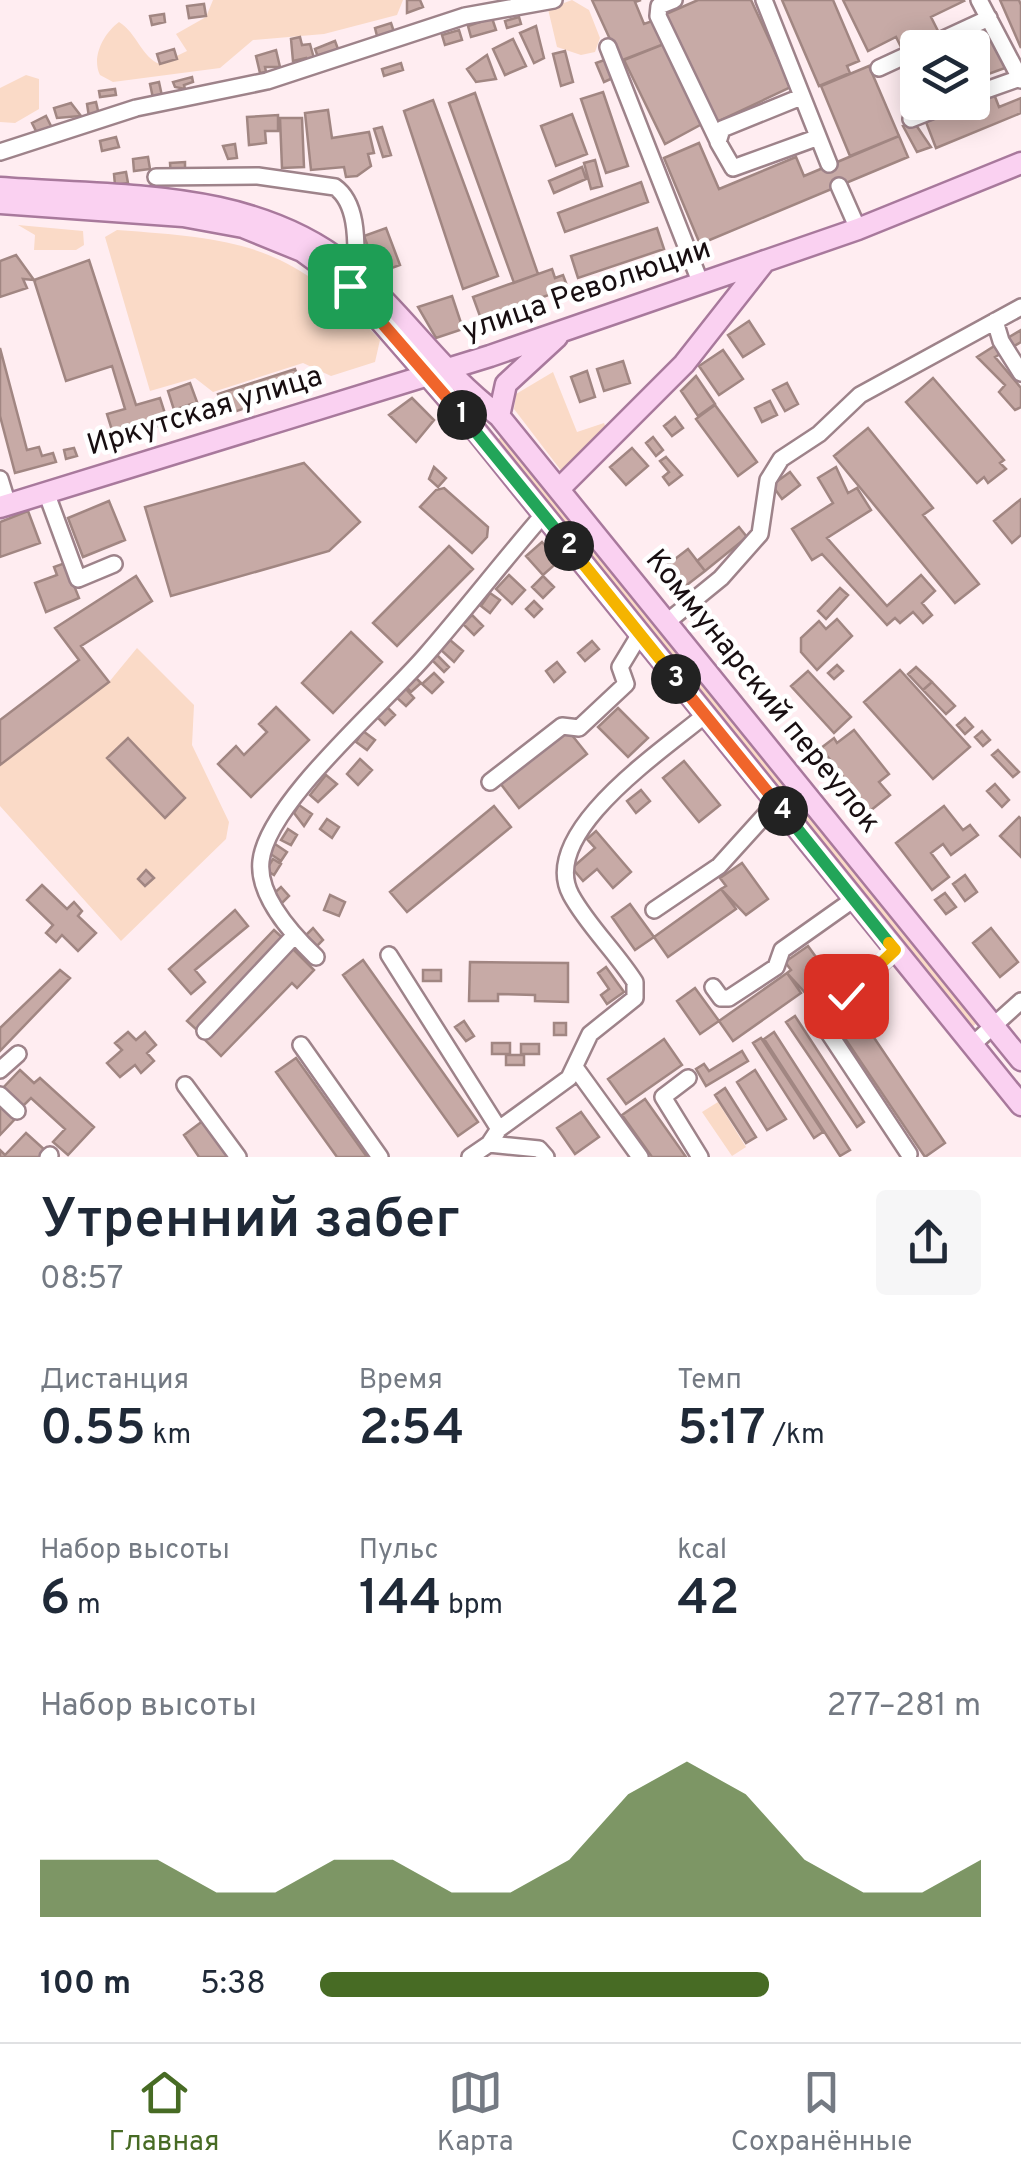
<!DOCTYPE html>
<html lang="ru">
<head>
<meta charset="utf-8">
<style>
	:root { --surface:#fff; --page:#f6f6f7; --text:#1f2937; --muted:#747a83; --line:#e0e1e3; --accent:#476b24 }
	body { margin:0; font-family:Overpass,sans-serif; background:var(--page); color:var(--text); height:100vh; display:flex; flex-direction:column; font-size:38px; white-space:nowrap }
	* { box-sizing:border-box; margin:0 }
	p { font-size:32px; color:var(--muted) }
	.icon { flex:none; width:55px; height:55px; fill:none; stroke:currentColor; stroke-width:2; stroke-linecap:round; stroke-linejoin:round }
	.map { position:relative; height:1157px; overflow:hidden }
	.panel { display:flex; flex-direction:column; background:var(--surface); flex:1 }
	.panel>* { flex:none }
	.tools { position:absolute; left:900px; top:30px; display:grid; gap:20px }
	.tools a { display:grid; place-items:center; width:90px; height:90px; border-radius:10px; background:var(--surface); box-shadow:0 5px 25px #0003; font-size:50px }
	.pin { position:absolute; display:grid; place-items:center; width:85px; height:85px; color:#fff; margin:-42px; border-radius:20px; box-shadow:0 5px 15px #0006 }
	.km { position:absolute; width:50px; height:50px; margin:-25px; border-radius:50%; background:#222; color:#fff; font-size:28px; line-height:50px; text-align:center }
	.round { display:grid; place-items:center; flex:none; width:105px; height:105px; border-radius:10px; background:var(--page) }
	.headline { display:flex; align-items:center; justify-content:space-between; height:170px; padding:0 40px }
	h1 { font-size:55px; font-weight:600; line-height:75px }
	.figures { display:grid; grid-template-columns:repeat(3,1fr); gap:15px; height:170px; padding:10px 40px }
	.figures div { display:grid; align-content:center }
	.figures b { font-size:50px; font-weight:600 }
	.figures small { font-size:28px; font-weight:400 }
	.figures p { font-size:28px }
	.chart { height:280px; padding:20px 40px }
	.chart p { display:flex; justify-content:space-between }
	.chart svg { width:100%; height:180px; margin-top:10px; fill:var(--accent); opacity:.7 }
	ul { padding:0 40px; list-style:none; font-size:32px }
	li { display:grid; grid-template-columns:160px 120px 1fr; align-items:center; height:75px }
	li i { height:25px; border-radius:12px; background:var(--accent) }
	.menu { display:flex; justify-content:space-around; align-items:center; height:140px; border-top:2px solid var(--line); background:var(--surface); font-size:28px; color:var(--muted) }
	.menu a { display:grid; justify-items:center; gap:5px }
	.menu .selected { color:var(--accent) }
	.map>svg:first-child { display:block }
</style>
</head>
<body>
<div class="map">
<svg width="1021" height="1157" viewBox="0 0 1021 1157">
	<rect width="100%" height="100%" fill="#ffedf1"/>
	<path fill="#fadac7" d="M213,0H403L397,15L324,34L253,40L220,68L113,82L100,75C91,57 104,33 119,22C137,33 142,58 160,64L187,51L176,34L206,17Z
		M572,0L589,10L600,38L595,52L581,55L557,47L548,9Z
		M26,75L39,79V109L15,123L0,122V88Z
		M18,225L83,231L84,245L76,250H34L35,235Z
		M117,230C243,239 292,245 380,340L375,362L331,376L303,363L213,392L195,378L150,391L105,237Z
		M553,372L577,432L604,423L607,431L566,477L514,409L516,394Z
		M504,434L981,1020L972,1027L495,442Z
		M137,648L194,705L192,745L229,822L226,839L121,941L0,806V765L109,682Z
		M718,1102L746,1147L732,1156L702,1112Z"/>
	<path fill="#c7aaa6" stroke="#a18682" stroke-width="2.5" d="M407,0H420L423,7L407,13Z
		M592,0H641L635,2L644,24L655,20L664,44L620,61Z
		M698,0H751L791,87L717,122L666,14Z
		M782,0H833L859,61L847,66L850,73L819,86Z
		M843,0H963L964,1L931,17L938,31L902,49L896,37L868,51Z
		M1000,0H1019L1021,5V48Z
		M204,4L206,16L189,18L187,6Z
		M164,14L165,22L152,25L150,16Z
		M519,17L521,24L507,28L505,21Z
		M492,18L496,30L471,37L468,26Z
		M391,23L395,35L378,40L375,28Z
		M536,26L544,58L534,63L520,33Z
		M459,30L462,40L445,45L442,35Z
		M300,37L302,45L310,44L315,62L307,64L306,58L293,61L291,39Z
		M993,38L1005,68L980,77L972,70L971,48Z
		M513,39L526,66L505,75L493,49Z
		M335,41L338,49L318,57L315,49Z
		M664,44L702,124L665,144L624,60Z
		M174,49L177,59L160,64L157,54Z
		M276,50L280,67H265L266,72L260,73L256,56Z
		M565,51L573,82L561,86L553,54Z
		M487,55L496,79L476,82L467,69Z
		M607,59L615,77L604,82L596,63Z
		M401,63L403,70L384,76L382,69Z
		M869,66L899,136L850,156L821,86Z
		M192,77L193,82L184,85L185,89L175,87L173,82Z
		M159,82L162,96L153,98L150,84Z
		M115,89L116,95L100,97L99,91Z
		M603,92L628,166L606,173L581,99Z
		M475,93L538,274L514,283L449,103Z
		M994,94L999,107L1021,98V113L936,148L926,122Z
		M433,100L498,276L463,289L404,111Z
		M96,102L99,115L89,117L87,104Z
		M71,103L81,116L57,118L54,108Z
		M328,110L332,138L369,132L374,153L368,154L371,166L357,176L346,177L344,167L311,170L305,113Z
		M572,114L587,154L556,166L541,126Z
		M278,115V131H265L266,143L249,145L247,117Z
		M46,116L51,126L37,133L32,123Z
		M280,118H302L304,167L282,168Z
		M914,122L931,147L917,152L903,126Z
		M382,127L391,155L383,157L374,129Z
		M899,136L908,157L700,244L664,158L699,143L719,189L796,157L804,176Z
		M116,137L119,147L102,151L100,141Z
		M235,144L237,158L228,159L223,146Z
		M148,157L150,169L134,171L133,159Z
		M595,160L602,186L591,189L584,163Z
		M185,162V176H171L170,163Z
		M582,167L586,179L554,193L549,181Z
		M126,172L128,183L115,185L114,174Z
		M641,182L648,202L565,232L558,213Z
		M386,228L400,265L378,273L364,236Z
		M657,228L664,249L578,278L571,256Z
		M16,255L34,280L23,279L27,288L0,297V261Z
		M89,260L136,405L160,398L168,423L115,440L107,414L125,409L112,366L66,381L34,280Z
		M552,269L555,278L563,275L566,283L558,285L560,291L481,319L473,297Z
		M452,296L463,329L436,338L418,307Z
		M749,321L764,344L743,357L728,335Z
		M1021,330V342L1011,348L1006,339Z
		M996,345L1002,353L995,357L1021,388V407L1015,410L999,392L1005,385L977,357Z
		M0,348L27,450L39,447L42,456L53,453L56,462L15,473L0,416Z
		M723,350L743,379L719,395L699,366Z
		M623,361L630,383L604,391L597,369Z
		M295,369L302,389L225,415L218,394Z
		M587,371L595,397L580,402L571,377Z
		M696,376L715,404L698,416L681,391Z
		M933,378L1004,460L1000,463L1006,469L988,483L984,477L977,483L906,402Z
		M190,383L197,402L174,410L168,391Z
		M787,383L798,404L785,411L773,390Z
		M412,398L434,420L416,442L389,415Z
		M770,401L777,415L762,422L755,408Z
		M715,405L757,462L738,476L696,419Z
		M675,417L683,428L672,436L664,426Z
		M868,428L933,508L923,515L979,584L955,603L834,456Z
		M653,437L663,450L656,456L646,443Z
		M74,448L77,456L66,459L64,450Z
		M632,448L648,466L626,485L610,467Z
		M666,457L682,475L669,485L663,477L669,472L660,461Z
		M304,463L360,522L329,551L171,596L145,507Z
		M434,467L446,478L438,487L429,479Z
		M836,467L848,493L857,488L871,510L827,538L887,606L921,575L935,591L922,603L932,615L923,623L913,612L900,623L895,618L887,625L822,554L812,560L792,529L833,503L818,478Z
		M790,472L800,485L782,499L772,485Z
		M444,488L488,527L487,537L472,553L420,507L436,490Z
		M1021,499V535L1012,543L994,521Z
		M109,501L125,540L83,557L68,518Z
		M28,511L40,543L0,557V522Z
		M739,527L747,537L705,571L697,561Z
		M542,542L559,561L543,575L526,556Z
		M449,546L473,569L397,646L373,623Z
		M688,549L705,571L679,591L662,569Z
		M65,563L79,598L46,612L35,583L57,575L54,567Z
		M509,575L525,590L512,604L496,589Z
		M136,576L152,601L81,646L109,682L0,765V720L79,660L55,628Z
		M543,576L554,587L543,598L532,587Z
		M840,588L848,595L826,619L818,611Z
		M490,593L500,600L490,613L481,606Z
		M534,601L542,609L534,617L526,609Z
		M704,609L722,629L711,639L693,618Z
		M472,615L483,626L474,635L463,624Z
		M837,619L852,636L817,670L801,652V638L819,621L826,629Z
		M351,632L382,662L333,713L302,683Z
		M450,640L463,651L454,662L441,650Z
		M592,641L599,649L585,661L578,653Z
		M437,655L449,667L444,672L432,660Z
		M557,662L565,672L554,682L546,671Z
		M837,665L843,671L834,679L828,673Z
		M916,667L932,682L923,690L908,674Z
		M900,670L970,747L933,779L864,702Z
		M808,671L851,717L834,733L791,686Z
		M434,673L443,682L432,693L422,684Z
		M414,676L421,683L411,692L404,684Z
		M932,682L955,706L946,714L923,690Z
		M404,687L414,698L406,706L395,696Z
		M276,707L309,740L251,797L218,764L236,746L244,755L267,732L259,724Z
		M387,707L395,715L385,725L377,717Z
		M618,708L648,738L628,757L598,727Z
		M965,718L973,727L965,734L957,725Z
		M567,729L587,754L519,808L500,783Z
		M854,730L889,774L879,782L890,795L870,811L821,748L834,738L837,743Z
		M363,731L375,740L367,750L356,742Z
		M982,731L990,740L983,746L975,737Z
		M128,738L185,798L165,818L107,758Z
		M998,750L1019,772L1013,777L992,755Z
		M360,759L372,770L358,785L347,774Z
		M684,761L720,805L699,822L663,778Z
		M326,775L337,784L318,802L310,795Z
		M995,784L1009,800L1002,807L987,791Z
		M641,790L650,801L636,813L627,801Z
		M299,805L312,814L304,826L294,813Z
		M494,806L511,827L407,912L390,892Z
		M944,806L963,830L970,825L978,835L951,855L943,844L931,853L949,877L932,890L896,843Z
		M1019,817L1021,819V857L1000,836Z
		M327,819L339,827L332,838L320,829Z
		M288,829L297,835L291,845L281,840Z
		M596,831L631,872L613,888L597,869L583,881L572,868L595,848L587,839Z
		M275,844L287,852L281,861L269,853Z
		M273,859L281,864L274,875L266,870Z
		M742,863L768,899L746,915L721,889L726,886L720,878Z
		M146,870L154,878L145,886L138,879Z
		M965,875L977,892L965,901L953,884Z
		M42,885L67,909L74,902L82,911L78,916L96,933L78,951L62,935L56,942L46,933L53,925L27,900Z
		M281,887L289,896L281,904L272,895Z
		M721,889L736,909L668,957L654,937Z
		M945,893L956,907L946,914L935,900Z
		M330,895L345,902L339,916L324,910Z
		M630,904L654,937L635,950L612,917Z
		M235,910L248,926L195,970L205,982L191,994L169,969Z
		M313,928L323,940L317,946L306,935Z
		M991,928L1018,962L1000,977L973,943Z
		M274,930L285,940L198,1031L187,1021Z
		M808,946L834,982L810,998L787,973L791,970L785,962Z
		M291,947L314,970L297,988L292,983L221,1056L203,1038Z
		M363,960L478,1122L458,1136L343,975Z
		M470,962L568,963V1002L535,1001V995L498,994V1001H469Z
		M606,967L624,992L607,1004L601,995L609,989L598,973Z
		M60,970L70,978L0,1051V1028Z
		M423,970H441V981H423Z
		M787,973L801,993L733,1041L719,1021Z
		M695,988L719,1021L700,1034L677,1001Z
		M854,1008L945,1143L925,1157L834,1022Z
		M795,1016L864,1122L857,1127L786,1022Z
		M464,1021L474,1036L466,1041L455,1027Z
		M554,1023H566V1035H554Z
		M128,1032L136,1040L145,1032L156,1045L147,1053L154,1061L141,1073L135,1065L120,1077L107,1063L122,1050L115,1043Z
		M774,1032L850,1150L840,1156L764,1039Z
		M761,1038L823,1132L814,1138L753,1043Z
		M664,1039L682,1065L626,1104L608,1079Z
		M492,1043H510V1054H492Z
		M521,1044H539V1054H521Z
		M742,1051L748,1061L706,1086L696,1069L704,1064L709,1071Z
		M506,1055H524V1065H506Z
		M296,1058L367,1157H337L276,1072Z
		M20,1070L34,1083L40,1078L94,1127L68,1155L53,1142L65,1129L31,1098L21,1108L1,1090Z
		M755,1070L786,1119L767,1130L737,1082Z
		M725,1088L756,1137L746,1143L715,1095Z
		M645,1099L686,1157H652L622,1115Z
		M0,1104L15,1119L0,1135Z
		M581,1112L599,1137L575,1154L557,1128Z
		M204,1120L230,1157H199L184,1135Z
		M26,1133L46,1151L40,1157H0V1150L5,1155Z"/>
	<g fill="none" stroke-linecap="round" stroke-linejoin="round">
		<g stroke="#9e838a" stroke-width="20">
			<path id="minor" d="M674,0L659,6L658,16L718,141
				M764,0L829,164
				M979,0L1021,80
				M608,47L701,284
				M924,48L989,18
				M879,68L918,50
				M972,95L1020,78
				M801,97L722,129L718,142L733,168L816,138
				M911,119L954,102
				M0,152L136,108L267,81L465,16L554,0
				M156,177L258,176L335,187C359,204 356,246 356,273
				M839,186L858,229
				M995,321L1001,341L1021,373
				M0,479L8,505
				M46,492L78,579L114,564
				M667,622L721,578L760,534L768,480L781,459L819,434L860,395L1021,307
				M490,782L562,726L579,728L626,684L620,667L640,634
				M654,910L719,866L776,803
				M895,951L819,1018L909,1154
				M389,955L499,1129
				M316,957C292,934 257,896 261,861C267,803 386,702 426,655C466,609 503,561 543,515
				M713,987L721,998H729L776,967L782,950L854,899
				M205,1031L294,936
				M301,1045L380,1157
				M972,1045L1021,1001
				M0,1070L18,1054
				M577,1070L640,1157
				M688,1078L663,1097L700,1157
				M185,1085L238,1157
				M0,1095L17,1111
				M489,1144L539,1149L546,1157
				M48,1157L50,1155
				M470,1157L489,1144L499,1129L569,1078L590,1034L635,998V982C616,952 588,926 571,895C537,833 665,749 705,715"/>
		</g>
		<g stroke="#a8799c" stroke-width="25">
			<path id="major" d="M0,188C121,197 262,188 358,275C409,321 442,373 499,416L1021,1060
				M0,203L183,216L243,227L302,251L350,286L477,432L1021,1105
				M499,416L506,384L557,337
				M559,489L684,364L765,261
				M0,507L490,356L858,229L1021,163"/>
		</g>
		<use href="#minor" stroke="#fff" stroke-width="15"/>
		<use href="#major" stroke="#fad1f1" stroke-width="20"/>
	</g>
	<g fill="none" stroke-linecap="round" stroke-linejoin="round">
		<g stroke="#fff" stroke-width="20">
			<path id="split-1" d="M350,286L462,415"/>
		</g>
		<g stroke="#fff" stroke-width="20">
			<path id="split-2" d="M462,415L569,546"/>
		</g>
		<g stroke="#fff" stroke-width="20">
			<path id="split-3" d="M569,546L676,679"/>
		</g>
		<g stroke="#fff" stroke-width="20">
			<path id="split-4" d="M676,679L783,811"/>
		</g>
		<g stroke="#fff" stroke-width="20">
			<path id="split-5" d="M783,811L889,943"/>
		</g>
		<g stroke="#fff" stroke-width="20">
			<path id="split-6" d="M846,996L895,950L889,943"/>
		</g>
		<use href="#split-1" stroke="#f0652b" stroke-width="12"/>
		<use href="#split-2" stroke="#22a559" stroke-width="12"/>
		<use href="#split-3" stroke="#f5b400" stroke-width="12"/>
		<use href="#split-4" stroke="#f0652b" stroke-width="12"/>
		<use href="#split-5" stroke="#22a559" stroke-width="12"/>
		<use href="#split-6" stroke="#f5b400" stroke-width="12"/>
	</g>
	<g text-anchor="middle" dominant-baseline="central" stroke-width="9" stroke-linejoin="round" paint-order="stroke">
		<g font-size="30" fill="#180e11" stroke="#fff">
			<text transform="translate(587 291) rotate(-19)">улица Революции</text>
			<text transform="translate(205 412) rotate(-17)">Иркутская улица</text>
			<text transform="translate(762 692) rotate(51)">Коммунарский переулок</text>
		</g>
	</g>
</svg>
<div class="tools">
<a><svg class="icon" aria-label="layers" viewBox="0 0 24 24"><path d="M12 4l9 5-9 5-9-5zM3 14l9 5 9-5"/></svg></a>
</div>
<div class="pin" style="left:350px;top:286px;background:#1e9e55"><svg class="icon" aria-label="arrive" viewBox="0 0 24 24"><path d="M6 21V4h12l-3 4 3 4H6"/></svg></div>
<div class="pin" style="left:846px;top:996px;background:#d93025"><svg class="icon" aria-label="check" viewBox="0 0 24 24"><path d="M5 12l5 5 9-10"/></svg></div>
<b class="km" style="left:462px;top:415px">1</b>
<b class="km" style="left:569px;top:546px">2</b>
<b class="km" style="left:676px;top:679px">3</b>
<b class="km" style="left:783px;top:811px">4</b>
</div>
<section class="panel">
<div class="headline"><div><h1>Утренний забег</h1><p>08:57</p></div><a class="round"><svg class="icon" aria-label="share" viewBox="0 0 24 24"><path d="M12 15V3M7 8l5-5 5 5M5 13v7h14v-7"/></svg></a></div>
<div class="figures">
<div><p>Дистанция</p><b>0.55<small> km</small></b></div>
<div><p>Время</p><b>2:54</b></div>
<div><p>Темп</p><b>5:17<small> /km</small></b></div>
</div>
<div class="figures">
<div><p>Набор высоты</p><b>6<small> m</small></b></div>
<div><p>Пульс</p><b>144<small> bpm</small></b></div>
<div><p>kcal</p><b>42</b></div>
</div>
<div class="chart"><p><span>Набор высоты</span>277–281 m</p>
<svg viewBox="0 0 160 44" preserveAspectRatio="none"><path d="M0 44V30L10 30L20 30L30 38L40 38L50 30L60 30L70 38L80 38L90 30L100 14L110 6L120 14L130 30L140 38L150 38L160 30V44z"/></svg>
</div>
<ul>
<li><b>100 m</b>5:38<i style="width:68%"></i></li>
</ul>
</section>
<nav class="menu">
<a class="selected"><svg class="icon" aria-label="home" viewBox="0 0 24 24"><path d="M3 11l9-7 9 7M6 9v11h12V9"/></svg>Главная</a>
<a><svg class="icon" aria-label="map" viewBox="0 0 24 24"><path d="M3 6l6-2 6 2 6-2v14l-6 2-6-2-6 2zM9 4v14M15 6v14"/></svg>Карта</a>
<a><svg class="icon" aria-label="saved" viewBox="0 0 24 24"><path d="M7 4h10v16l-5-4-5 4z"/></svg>Сохранённые</a>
</nav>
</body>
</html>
